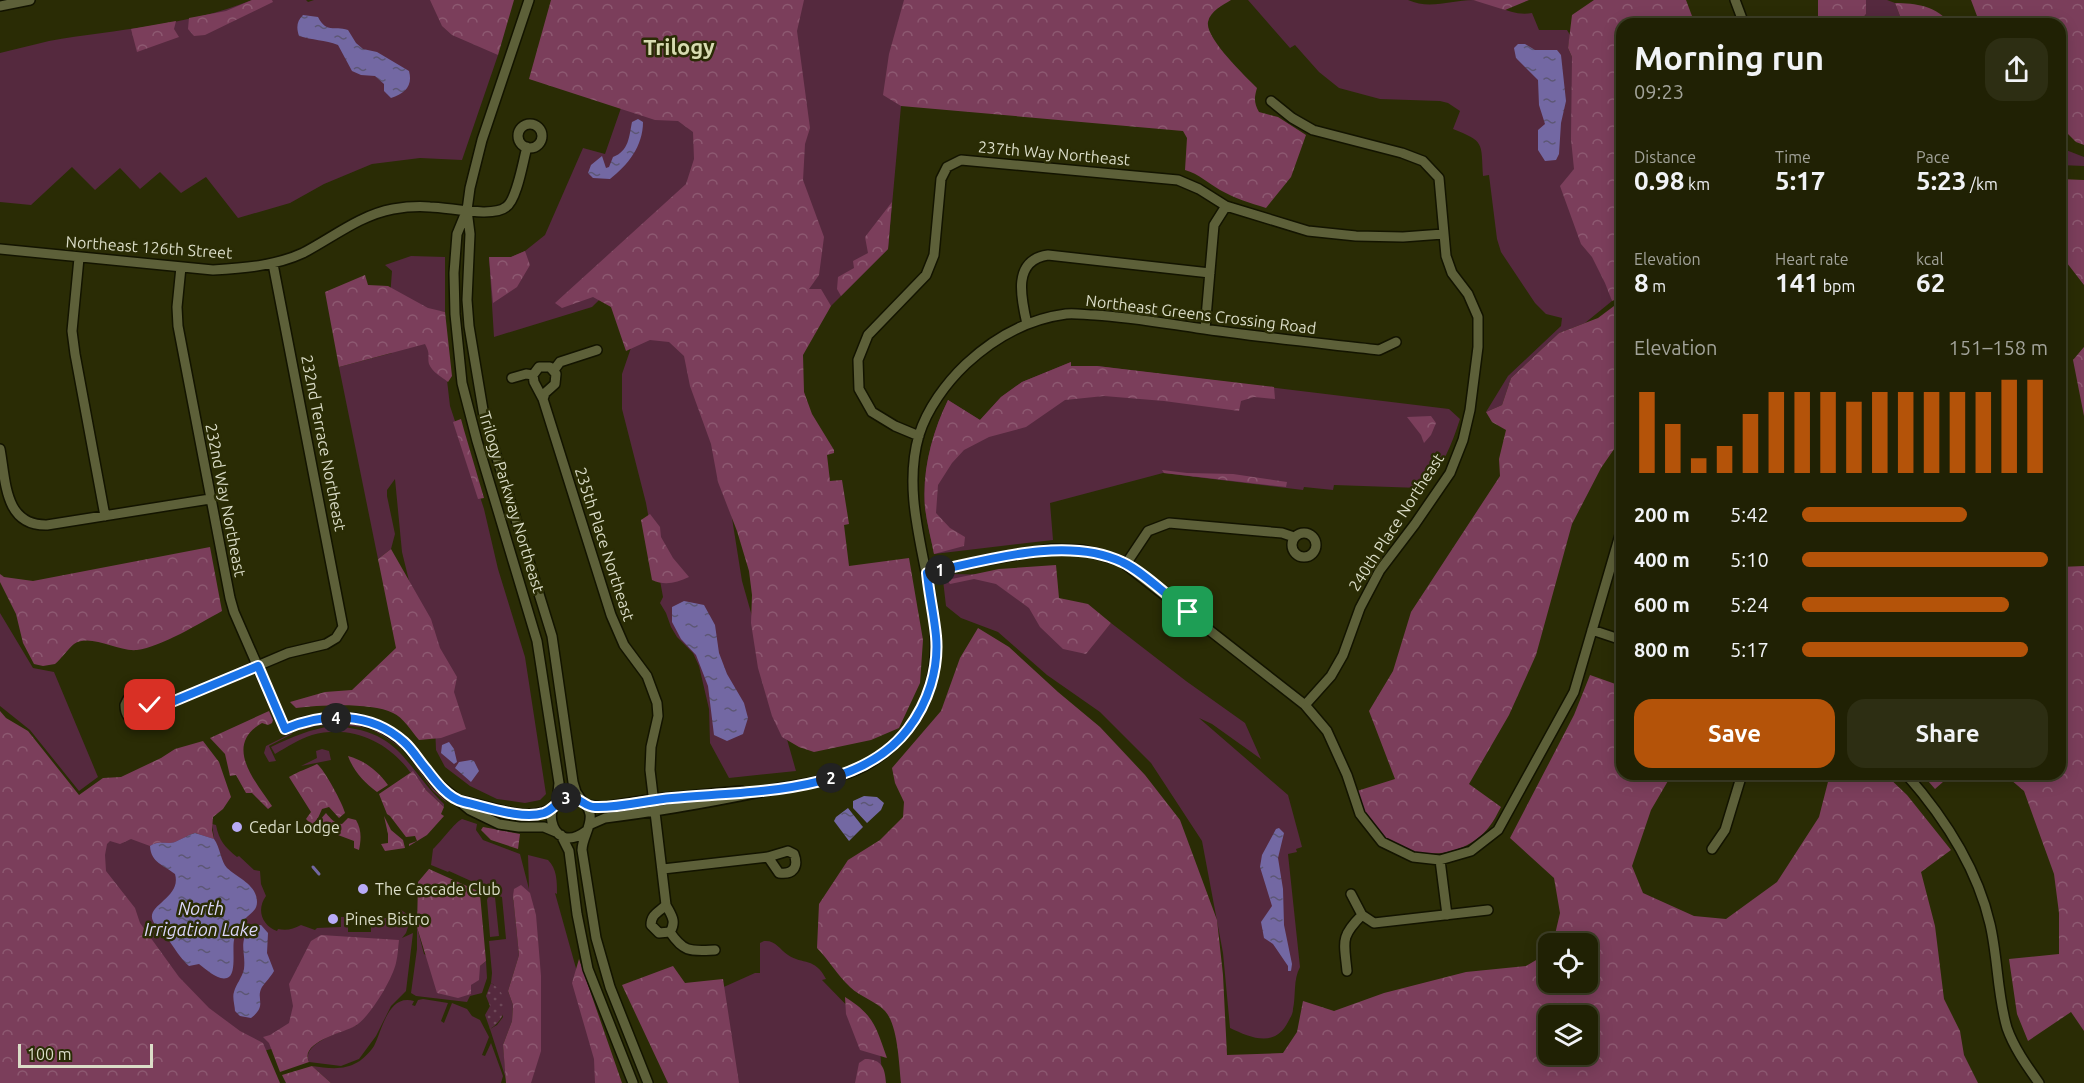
<!DOCTYPE html>
<html lang="en">
<head>
<meta charset="utf-8">
<style>
	:root { --surface:#202104; --page:#2d2e13; --text:#f1f3f6; --muted:#a2a39a; --line:#3d3e26; --accent:#b45309 }
	body { margin:0; font-family:Ubuntu,sans-serif; background:var(--page); color:var(--text); height:100vh; display:flex; flex-direction:column; font-size:22px; white-space:nowrap }
	* { box-sizing:border-box; margin:0 }
	p { font-size:20px; color:var(--muted) }
	.icon { flex:none; width:33px; height:33px; fill:none; stroke:currentColor; stroke-width:2; stroke-linecap:round; stroke-linejoin:round }
	.map { position:relative; flex:1; overflow:hidden }
	.drawer { position:absolute; left:1616px; top:18px; width:450px; height:762px; display:flex; flex-direction:column; background:var(--surface); border-radius:18px; box-shadow:0 3px 15px #0003,0 0 0 2px var(--line) }
	.drawer>* { flex:none }
	.controls { position:absolute; left:1538px; top:933px; display:grid; gap:12px }
	.controls a { display:grid; place-items:center; width:60px; height:60px; border-radius:12px; background:var(--surface); box-shadow:0 3px 15px #0003,0 0 0 2px var(--line); font-size:30px }
	.scale { position:absolute; left:18px; bottom:15px; width:135px; box-sizing:border-box; padding-left:6px; border:3px solid #dbddc8; border-top:0; font-size:16px; line-height:21px; white-space:nowrap; color:#dbddc8; -webkit-text-stroke:4px #2a2c05; paint-order:stroke }
	.pin { position:absolute; display:grid; place-items:center; width:51px; height:51px; color:#fff; margin:-26px; border-radius:12px; box-shadow:0 3px 9px #0006 }
	.km { position:absolute; width:30px; height:30px; margin:-15px; border-radius:50%; background:#222; color:#fff; font-size:16px; line-height:30px; text-align:center }
	.round { display:grid; place-items:center; flex:none; width:63px; height:63px; border-radius:18px; background:var(--page) }
	.overview { display:flex; align-items:center; justify-content:space-between; height:102px; padding:0 18px }
	h1 { font-size:33px; font-weight:700; line-height:45px }
	.stats { display:grid; grid-template-columns:repeat(3,1fr); gap:9px; height:102px; padding:6px 18px }
	.stats div { display:grid; align-content:center }
	.stats b { font-size:26px; font-weight:700 }
	.stats small { font-size:16px; font-weight:400 }
	.stats p { font-size:16px }
	.chart { height:168px; padding:12px 18px }
	.chart p { display:flex; justify-content:space-between }
	.chart svg { width:100%; height:108px; margin-top:6px; stroke:var(--accent); stroke-width:6 }
	.action { display:flex; gap:12px; margin-top:auto; padding:12px 18px }
	.action a { flex:1; height:69px; border-radius:18px; background:var(--accent); color:#fff; font-size:24px; font-weight:700; line-height:69px; text-align:center }
	.action a+a { background:var(--page); color:var(--text) }
	ul { padding:0 18px; list-style:none; font-size:20px }
	li { display:grid; grid-template-columns:96px 72px 1fr; align-items:center; height:45px }
	li i { height:15px; border-radius:8px; background:var(--accent) }
	.map>svg:first-child { display:block }
</style>
</head>
<body>
<div class="map">
<svg width="2084" height="1083" viewBox="0 0 2084 1083">
	<defs>
		<pattern id="forest-crowns" width="20" height="18" patternUnits="userSpaceOnUse" patternTransform="scale(1.5)"><rect width="20" height="18" fill="#7b3e5b"/><path d="M2 6a3 3 0 1 1 6 0M12 15a3 3 0 1 1 6 0" fill="none" stroke="#8d5971"/></pattern>
		<pattern id="park-dots" width="8" height="8" patternUnits="userSpaceOnUse" patternTransform="scale(1.5)"><rect width="8" height="8" fill="#55293e"/><path d="M2 2h.1M6 6h.1" fill="none" stroke="#6d4858" stroke-width="1.8" stroke-linecap="round"/></pattern>
		<pattern id="water-ripples" width="26" height="14" patternUnits="userSpaceOnUse" patternTransform="scale(1.5)"><rect width="26" height="14" fill="#7368a3"/><path d="M2 4q2-2 4 0t4 0M15 11q2-2 4 0t4 0" fill="none" stroke="#5d5775"/></pattern>
	</defs>
	<rect width="100%" height="100%" fill="#2a2c05"/>
	<path fill="#55293e" d="M252,0H306L308,2L314,0H467L498,55L462,160L420,158L372,164L324,184L290,203L238,218L206,177L181,193L160,172L140,189L120,168L95,190L72,167L31,205L0,202V53C16,49 33,45 49,41C117,29 188,26 252,0Z
		M774,0H938L901,106L888,249L831,306L784,310Z
		M1248,0H1408C1430,10 1451,0 1473,0C1494,2 1510,17 1532,13L1539,30H1567L1570,35L1568,48L1572,57V81L1602,266L1612,301L1585,323L1559,333L1511,378L1502,405L1486,412L1508,376L1561,326L1562,318L1546,314L1535,303L1501,252L1497,239L1489,175L1483,176C1481,142 1485,142 1453,129L1460,111L1448,103L1440,101L1380,99L1339,88L1319,72L1295,45L1290,48Z
		M1866,0H1887L1895,3L1903,24H1858L1866,14Z
		M622,91L736,124L652,248L592,307L494,337L489,257H511L525,251L545,235L583,148L605,154L621,108Z
		M2060,142L2066,150L2084,157V166L2060,165Z
		M411,256L445,257V312L439,311L450,406L484,509L498,569L525,657L546,794L540,800L525,803L497,799L470,786L445,767L436,750L435,725L421,630L402,552L395,479L387,490V496L395,534L391,549L378,559L339,367L392,353L389,310L392,271L385,265Z
		M680,336L725,474L742,581L796,771L729,778L710,743L709,709L699,666L693,653L677,637L671,627L666,613L660,603L663,597L646,503L622,409V374L634,339Z
		M1071,362V366H1097L1449,409L1460,419C1452,445 1441,468 1425,491L1420,488L1334,485L1333,490L1304,487L1303,490L1163,473L1050,503L1053,540L934,554C931,539 927,523 925,508C922,470 932,433 948,400L980,420L1001,397L1022,382Z
		M948,574L1010,575L1099,637L1111,623L1186,681L1245,723L1261,759L1212,724L1199,718L1288,795L1302,847L1296,849L1297,852L1288,854L1300,967C1293,980 1296,995 1293,1009C1293,1014 1290,1018 1288,1022C1275,1048 1251,1038 1230,1028L1223,953L1202,841L1151,763L1100,712L1047,675L998,632L961,618L946,606L943,580Z
		M0,613L33,668L54,672L98,777L79,791L30,730L0,706Z
		M336,722C361,724 386,731 404,749C414,759 420,773 429,784C434,791 443,797 447,803L433,791L404,750L382,735L368,728L337,724L316,726L297,731L316,724Z
		M333,726C402,731 401,762 444,804V807L426,790L413,772H410C388,741 350,724 312,735C299,739 287,747 275,754L271,747C292,737 310,729 333,726Z
		M292,733V734L269,746L276,761L269,762L264,753L266,746Z
		M322,749L329,751L331,760L301,766L317,758L316,751Z
		M462,819L477,824L476,830L483,840L520,854L529,889L528,855L548,860C557,869 557,881 557,894L555,893L596,1040L602,1083H521L523,896H513L519,955L508,991L513,1005L512,1021L503,1045L506,1079L490,1029L497,1025L503,1017L494,985L491,983L492,973L489,941L506,939L502,897L493,894V891L449,871L448,872L431,865L433,849C442,841 454,823 462,819Z
		M212,824L216,825C219,841 225,847 237,857L239,856L254,870L260,871L261,884L266,896C256,910 262,925 277,931L278,929C287,931 293,929 301,925L315,930L317,928L341,927V917H348V932H371V918H400L401,910L407,914V916H402V924H409L406,933L402,938L413,933L406,991L391,1006L376,1036L359,1059L341,1066L309,1062C300,1043 344,1031 357,1025L246,1056L192,1004L96,863L102,841L203,834L214,838Z
		M489,895L495,897L499,936L490,937L487,900Z
		M417,927L424,954L471,985L480,966L486,961L487,978L482,993L470,996L467,1002L416,996L411,993L417,949Z
		M764,941C776,940 779,949 788,955C803,965 815,957 826,979L822,980L859,1018L880,1051L883,1083H714L717,990L755,973H760V943Z
		M423,999L448,1003L441,1021L444,1023L452,1003L467,1009L472,1016L480,1020L489,1037L482,1055L485,1056L491,1043L503,1076L501,1083H331L312,1066C328,1068 343,1071 358,1062C363,1059 371,1051 374,1046C382,1031 388,993 414,1001L412,1005L415,1006L418,1000Z"/>
	<path fill="url(#forest-crowns)" fill-rule="evenodd" d="M252,0H272L273,2L205,35L194,36L188,29L189,18L226,11Z
		M430,0H514L498,55L452,35L442,26Z
		M551,0H804L797,31L810,128L805,144L803,180L824,237L819,275L809,289H821L831,306L803,355L804,392L812,414L834,450V453L827,455L830,481L842,480L849,524L844,525L849,566L909,558L923,640L920,683L899,728L871,740L814,752L799,747L782,737L772,716L758,668L751,623L752,595L749,571L737,531L718,482L711,444L690,386L684,356L669,342L650,340L626,351L611,307L593,297L562,308L555,303L686,184L694,159L693,132L678,121L655,120L529,79Z
		M904,0H1231C1223,5 1210,11 1208,22C1205,38 1245,76 1257,88C1254,98 1254,103 1259,112L1278,117L1306,135L1291,177L1266,208C1250,203 1234,198 1220,190C1208,183 1199,174 1185,170L1187,138L1183,131L901,106L883,95L889,54Z
		M1473,0H1529L1505,10Z
		M1594,0H1686L1695,24H1622V297L1612,301L1605,283L1592,257L1581,244L1560,186L1574,169L1571,139L1572,57L1568,48L1572,15Z
		M1818,0H1866V14L1858,24H1818Z
		M1971,0H2084V145L2076,142L2060,126V24H1980Z
		M1895,3C1915,3 1938,6 1950,24H1903Z
		M176,21L174,29L179,37L137,52L131,29Z
		M2060,179L2084,180V285L2060,254Z
		M892,202L888,249L841,296L837,289L838,277L854,268L853,261L868,253L865,237Z
		M525,251L530,265L517,287L493,303L489,257H511Z
		M365,275L368,285L388,286L428,308L445,312L452,376L448,382C442,377 432,372 429,364C427,355 431,355 425,344L339,367L325,292Z
		M1621,303V439L1601,468L1572,524L1536,655L1509,715L1469,784L1501,807C1497,814 1494,821 1489,827C1464,859 1411,863 1381,835C1368,823 1362,807 1357,791L1395,779L1369,711L1393,671L1411,612L1500,476L1499,459L1506,430L1492,422L1486,412L1502,405L1511,378L1559,333L1598,318L1614,306Z
		M2084,347V416L2073,360Z
		M1071,362V366H1097L1274,387L1275,399L1254,397L1241,401L1239,411L1164,401L1104,396L1065,400L1026,427L989,437L964,450L952,463L938,485L936,513L950,528L965,537L964,546L934,554C931,539 927,523 925,508C922,470 932,433 948,400L980,420L1001,397L1022,382Z
		M1431,416L1436,423L1431,435L1424,443L1421,435L1407,417Z
		M461,419L464,430L484,498L478,499L453,422Z
		M1162,470L1187,473L1233,474L1287,482L1286,487L1164,473Z
		M650,514L660,527L661,537L673,558L689,577C676,583 665,586 652,580L641,520Z
		M210,547L222,611C200,623 161,647 137,650C117,652 91,633 74,644C68,649 61,659 55,664L43,666L34,664L23,643L16,614L0,582V574L4,577L33,581Z
		M391,549L431,619L440,648L457,677L454,692L466,729L441,738L419,740C412,732 403,717 393,713C372,702 320,705 296,708L290,702L325,692L352,690L396,648L378,559Z
		M1056,565L1059,598L1088,604L1111,623L1086,654L1063,649L1040,627L1029,608L996,584L974,579L950,584L947,580L999,569Z
		M2084,566V1031L2071,1012L2028,1041L2017,1014L2009,959L2059,954V913L2054,874L2024,791L2004,774H2060V567Z
		M978,628L1009,647L1058,692L1100,727L1145,775L1180,820L1217,920L1223,975L1227,1055L1283,1053L1297,1032L1303,1001L1334,1011L1384,993L1466,972L1526,966L1548,953V982H1587V944L1553,943L1560,913L1554,878L1510,838L1574,715L1590,675L1621,686L1622,774H1672L1651,810L1632,866L1643,893L1694,916L1726,919L1777,882L1819,817L1830,774H1885L1907,795L1951,850L1921,872L1935,926L1944,999L1960,1031L1964,1055L1978,1083H901C899,1064 898,1025 885,1011C876,1001 860,997 850,987C837,975 829,960 817,948L819,904L848,860L880,840L903,817L904,802L895,783L892,768L941,711L960,658ZM1548,1016H1587V1054H1548Z
		M0,711L6,718L28,731L79,795L103,778L121,777L161,758L175,749L203,741L219,762L231,797L223,809L213,817L212,830L214,839L195,833C188,835 182,839 175,842C167,845 159,840 150,846L131,839L120,844L110,841L107,844L105,855L106,871L135,908L140,923L179,977L209,1008L240,1031L263,1043L280,1083H0Z
		M269,711L273,720L272,723L268,725L262,723C223,745 255,781 272,806L268,809L252,793H246L236,775L230,776L225,754L210,738Z
		M348,756C365,761 377,770 388,785L377,792C364,782 354,772 348,756Z
		M317,764C324,769 343,804 345,813L339,818L329,807L322,809L318,818L312,825L306,819L311,812L289,777C299,771 307,769 317,764Z
		M413,771L426,790L444,807L441,814L444,816L427,835L409,846V844L417,841L415,836L406,837L390,816L387,814L379,794Z
		M1922,774H1952L1935,789Z
		M326,813C330,818 335,824 342,824L348,818L356,820C362,830 361,840 359,850L354,848V841L338,835L319,821Z
		M384,816L391,830L403,840L405,848L385,851L381,844L388,843V834Z
		M483,827L520,834L518,849L491,840L481,830Z
		M429,869L478,891L480,894L486,961L480,966L479,980L471,985V994L458,998L437,993L417,927L418,882Z
		M521,885L530,893L536,915L541,976V1051L531,1083H506L503,1045L512,1021L513,1005L508,991L519,955L513,896L514,889Z
		M321,935L399,940C398,947 398,955 396,963C392,980 370,1017 355,1026C343,1033 299,1042 309,1062L280,1072L269,1043L263,1037L270,1035L289,1023L293,1006L289,984L311,941Z
		M579,959L622,1083H595L594,1059L572,983Z
		M673,966L685,983L723,979L739,1083H668L622,985Z
		M845,997C874,1015 876,1027 887,1058L860,1050L846,1014Z
		M865,1059C882,1059 885,1068 886,1083H855L859,1063Z
		M312,1066L331,1083H286L282,1075Z"/>
	<path fill="url(#park-dots)" d="M491,983C511,995 508,1018 490,1029L485,1015L490,1006L486,996Z"/>
	<path fill="url(#water-ripples)" d="M303,15L318,17C327,34 333,25 348,30L356,43L363,49L377,52L409,71C413,86 405,93 391,98L384,91V84L375,76L361,75L352,71L338,45C325,40 312,40 299,36C296,27 297,21 303,15Z
		M1518,44H1525L1535,50H1557L1561,55L1566,101L1561,123L1559,154L1556,160L1545,161L1538,150V130L1545,124L1539,105L1538,80L1516,58L1514,48Z
		M638,119L643,122C643,146 628,165 610,179L593,178L588,173L591,165L602,156L606,168L609,167L613,157C629,151 629,137 632,122Z
		M684,601L704,605L715,625L719,653L727,674L744,703L748,718L743,734L727,741L714,735L708,686L696,655L681,639L672,622V607Z
		M449,742L454,749L457,762L454,764L441,753L442,745Z
		M471,760L474,761L479,771L471,782L455,768L459,762Z
		M864,796L877,797L884,803L881,810L867,823L853,808V801Z
		M848,808L863,827L849,841L834,821L836,817Z
		M1279,828L1284,833L1278,858L1283,889L1284,925L1292,964L1291,971H1288V966L1273,944L1264,938L1261,922L1272,906L1260,867L1262,855L1276,829Z
		M195,833L214,839C220,847 221,862 227,868C238,878 257,885 257,902C257,911 250,913 244,920C239,925 236,932 234,940C232,950 237,975 227,978C218,981 206,969 199,964L189,966C180,958 175,949 168,939C164,933 156,928 153,921C145,905 182,898 175,874C164,865 151,863 150,846C159,840 167,845 175,842C182,839 188,835 195,833Z
		M261,925L268,933L267,953L274,971C270,978 266,981 262,987C255,999 268,1005 251,1018L240,1016L235,1011C235,1006 232,997 234,992C236,984 242,978 244,969C246,952 238,944 250,927Z"/>
	<g fill="none" stroke-linecap="round" stroke-linejoin="round">
		<path stroke="#7368a3" stroke-width="3" d="M261,828L262,830
			M313,867L319,874"/>
		<g stroke="#131400" stroke-width="12">
			<path id="minor" d="M529,0L482,140L470,188L467,210L470,234L467,300L469,326L484,416L552,636L573,782L576,792L582,801
				M1735,0L1744,24
				M0,6L30,0
				M1271,101L1292,118L1313,130L1402,153L1423,161L1439,178L1446,256L1452,273L1468,294L1478,317V347L1470,410L1463,440L1450,473L1415,524L1380,570L1360,608L1343,655L1331,676L1305,705
				M518 136a12 12 0 1 1 24 0a12 12 0 1 1-24 0Z
				M466,212L457,234L454,273L455,314L462,383L477,441L537,641L559,783L557,803
				M0,249L213,270C244,268 275,266 303,253C332,238 360,215 393,209C405,207 418,206 430,207C448,207 493,218 506,207C517,200 523,161 527,147
				M79,258L72,331L75,354L105,516
				M181,267L177,307L178,326L230,598L234,612L285,729L303,722L327,718H355L382,727L404,742L436,782L470,810L499,824L519,827H544L556,832
				M1027,324C1021,298 1012,260 1048,255L1210,273
				M1205,329L1214,225L1226,206
				M554,370L560,362L597,350
				M512,378L526,374L533,375
				M543,399L534,382L533,375L539,367H550L556,374L555,384L545,393L543,399L611,615L624,645L647,676L657,703L658,716L651,747L650,770L666,905C671,915 677,921 670,932L659,933L651,925C651,914 659,912 666,905
				M919,436L895,426L872,412L859,389L858,360L868,335L926,275L934,255L941,179L947,167L961,160L1178,180L1199,189L1226,206L1308,231L1356,236L1403,237L1443,234
				M0,449C6,481 4,526 47,525L210,499
				M1292 545a12 12 0 1 1 24 0a12 12 0 1 1-24 0Z
				M1126,564L1148,531L1169,523L1282,533L1294,537
				M927,573L986,560L1052,549L1083,550L1121,561L1305,705L1327,731L1347,775L1360,814L1382,842L1413,857L1440,860L1471,851L1498,830L1574,692L1622,528
				M1592,630L1622,640
				M155,709C146,701 141,694 128,699L125,705C125,715 129,720 139,721L155,709L288,653L326,644L336,638L343,627L273,264
				M1906,774C1944,817 1977,868 1990,924C1998,958 1997,994 2007,1028C2014,1048 2027,1066 2039,1083
				M461,801C491,805 525,824 553,808
				M587,805L603,807L654,799L741,791
				M589,825L605,818C664,811 722,800 780,788C812,782 846,779 873,761C889,751 903,736 914,721C972,633 891,531 919,435C927,409 946,383 966,364C994,338 1028,319 1066,314C1076,313 1086,315 1095,315C1129,317 1163,323 1197,328C1258,337 1319,343 1379,350L1396,342
				M586,831C548,860 537,789 575,798C583,800 589,807 590,814C592,826 582,838 582,850L596,938L610,987L648,1083
				M561,835L569,851L577,914L588,969L633,1083
				M1712,849L1725,830L1742,774
				M1440,860L1447,915
				M663,869L768,857L788,851L794,854C799,867 793,875 779,873L768,857
				M1351,894L1362,915L1374,923L1488,910
				M670,932C684,953 691,951 715,950
				M1347,971C1344,941 1340,937 1362,915"/>
		</g>
		<use href="#minor" stroke="#5d6039" stroke-width="9"/>
	</g>
	<g fill="none" stroke-linecap="round" stroke-linejoin="round">
		<g stroke="#fff" stroke-width="12">
			<path id="route" d="M150,705L155,709L258,666L285,729C324,712 371,712 404,742C413,750 419,761 427,770C436,782 449,799 464,802C487,807 522,820 544,813C555,809 558,798 571,798C581,798 585,807 595,807C620,808 647,800 672,798C747,791 858,795 908,729C928,703 939,669 936,636C934,615 929,594 927,573C984,561 1066,535 1122,562C1142,571 1170,598 1188,612"/>
		</g>
		<use href="#route" stroke="#1a73e8" stroke-width="8"/>
	</g>
	<g fill="#b8abf7" stroke="#2a2c05" stroke-width="2">
		<circle cx="237" cy="827" r="6"/>
		<circle cx="363" cy="889" r="6"/>
		<circle cx="333" cy="919" r="6"/>
	</g>
	<g text-anchor="middle" dominant-baseline="central" stroke-width="5" stroke-linejoin="round" paint-order="stroke">
		<g font-size="16" fill="#dbddc8" stroke="#2a2c05">
			<text transform="translate(1054 153) rotate(5)">237th Way Northeast</text>
			<text transform="translate(149 247) rotate(4)">Northeast 126th Street</text>
			<text transform="translate(1201 314) rotate(7)">Northeast Greens Crossing Road</text>
			<text transform="translate(324 443) rotate(79)">232nd Terrace Northeast</text>
			<text transform="translate(226 500) rotate(79)">232nd Way Northeast</text>
			<text transform="translate(512 502) rotate(73)">Trilogy Parkway Northeast</text>
			<text transform="translate(1396 522) rotate(-57)">240th Place Northeast</text>
			<text transform="translate(605 544) rotate(72)">235th Place Northeast</text>
		</g>
		<g font-size="16" fill="#dbddc8" stroke="#2a2c05" text-anchor="start">
			<text x="249" y="827">Cedar Lodge</text>
			<text x="375" y="889">The Cascade Club</text>
			<text x="345" y="919">Pines Bistro</text>
		</g>
		<g font-size="18" font-style="italic" fill="#dcd7fb" stroke="#2a2c05">
			<text x="201" y="908">North<tspan x="201" dy="21">Irrigation Lake</tspan></text>
		</g>
		<g font-size="22" font-weight="bold" fill="#d7dbb1" stroke="#2a2c05">
			<text x="679" y="46">Trilogy</text>
		</g>
	</g>
</svg>
<div class="controls">
<a><svg class="icon" aria-label="locate" viewBox="0 0 24 24"><circle cx="12" cy="12" r="6"/><path d="M12 2v4M12 18v4M2 12h4M18 12h4"/></svg></a>
<a><svg class="icon" aria-label="layers" viewBox="0 0 24 24"><path d="M12 4l9 5-9 5-9-5zM3 14l9 5 9-5"/></svg></a>
</div>
<div class="scale">100 m</div>
<div class="pin" style="left:1188px;top:612px;background:#1e9e55"><svg class="icon" aria-label="arrive" viewBox="0 0 24 24"><path d="M6 21V4h12l-3 4 3 4H6"/></svg></div>
<div class="pin" style="left:150px;top:705px;background:#d93025"><svg class="icon" aria-label="check" viewBox="0 0 24 24"><path d="M5 12l5 5 9-10"/></svg></div>
<b class="km" style="left:940px;top:570px">1</b>
<b class="km" style="left:831px;top:778px">2</b>
<b class="km" style="left:566px;top:798px">3</b>
<b class="km" style="left:336px;top:718px">4</b>
<section class="drawer">
<div class="overview"><div><h1>Morning run</h1><p>09:23</p></div><a class="round"><svg class="icon" aria-label="share" viewBox="0 0 24 24"><path d="M12 15V3M7 8l5-5 5 5M5 13v7h14v-7"/></svg></a></div>
<div class="stats">
<div><p>Distance</p><b>0.98<small> km</small></b></div>
<div><p>Time</p><b>5:17</b></div>
<div><p>Pace</p><b>5:23<small> /km</small></b></div>
</div>
<div class="stats">
<div><p>Elevation</p><b>8<small> m</small></b></div>
<div><p>Heart rate</p><b>141<small> bpm</small></b></div>
<div><p>kcal</p><b>62</b></div>
</div>
<div class="chart"><p><span>Elevation</span>151–158 m</p>
<svg viewBox="0 0 160 44" preserveAspectRatio="none"><path d="M5 44V11M15 44V24M25 44V38M35 44V33M45 44V20M55 44V11M65 44V11M75 44V11M85 44V15M95 44V11M105 44V11M115 44V11M125 44V11M135 44V11M145 44V6M155 44V6"/></svg>
</div>
<ul>
<li><b>200 m</b>5:42<i style="width:67%"></i></li>
<li><b>400 m</b>5:10<i style="width:100%"></i></li>
<li><b>600 m</b>5:24<i style="width:84%"></i></li>
<li><b>800 m</b>5:17<i style="width:92%"></i></li>
</ul>
<div class="action"><a>Save</a><a>Share</a></div>
</section>
</div>
</body>
</html>
